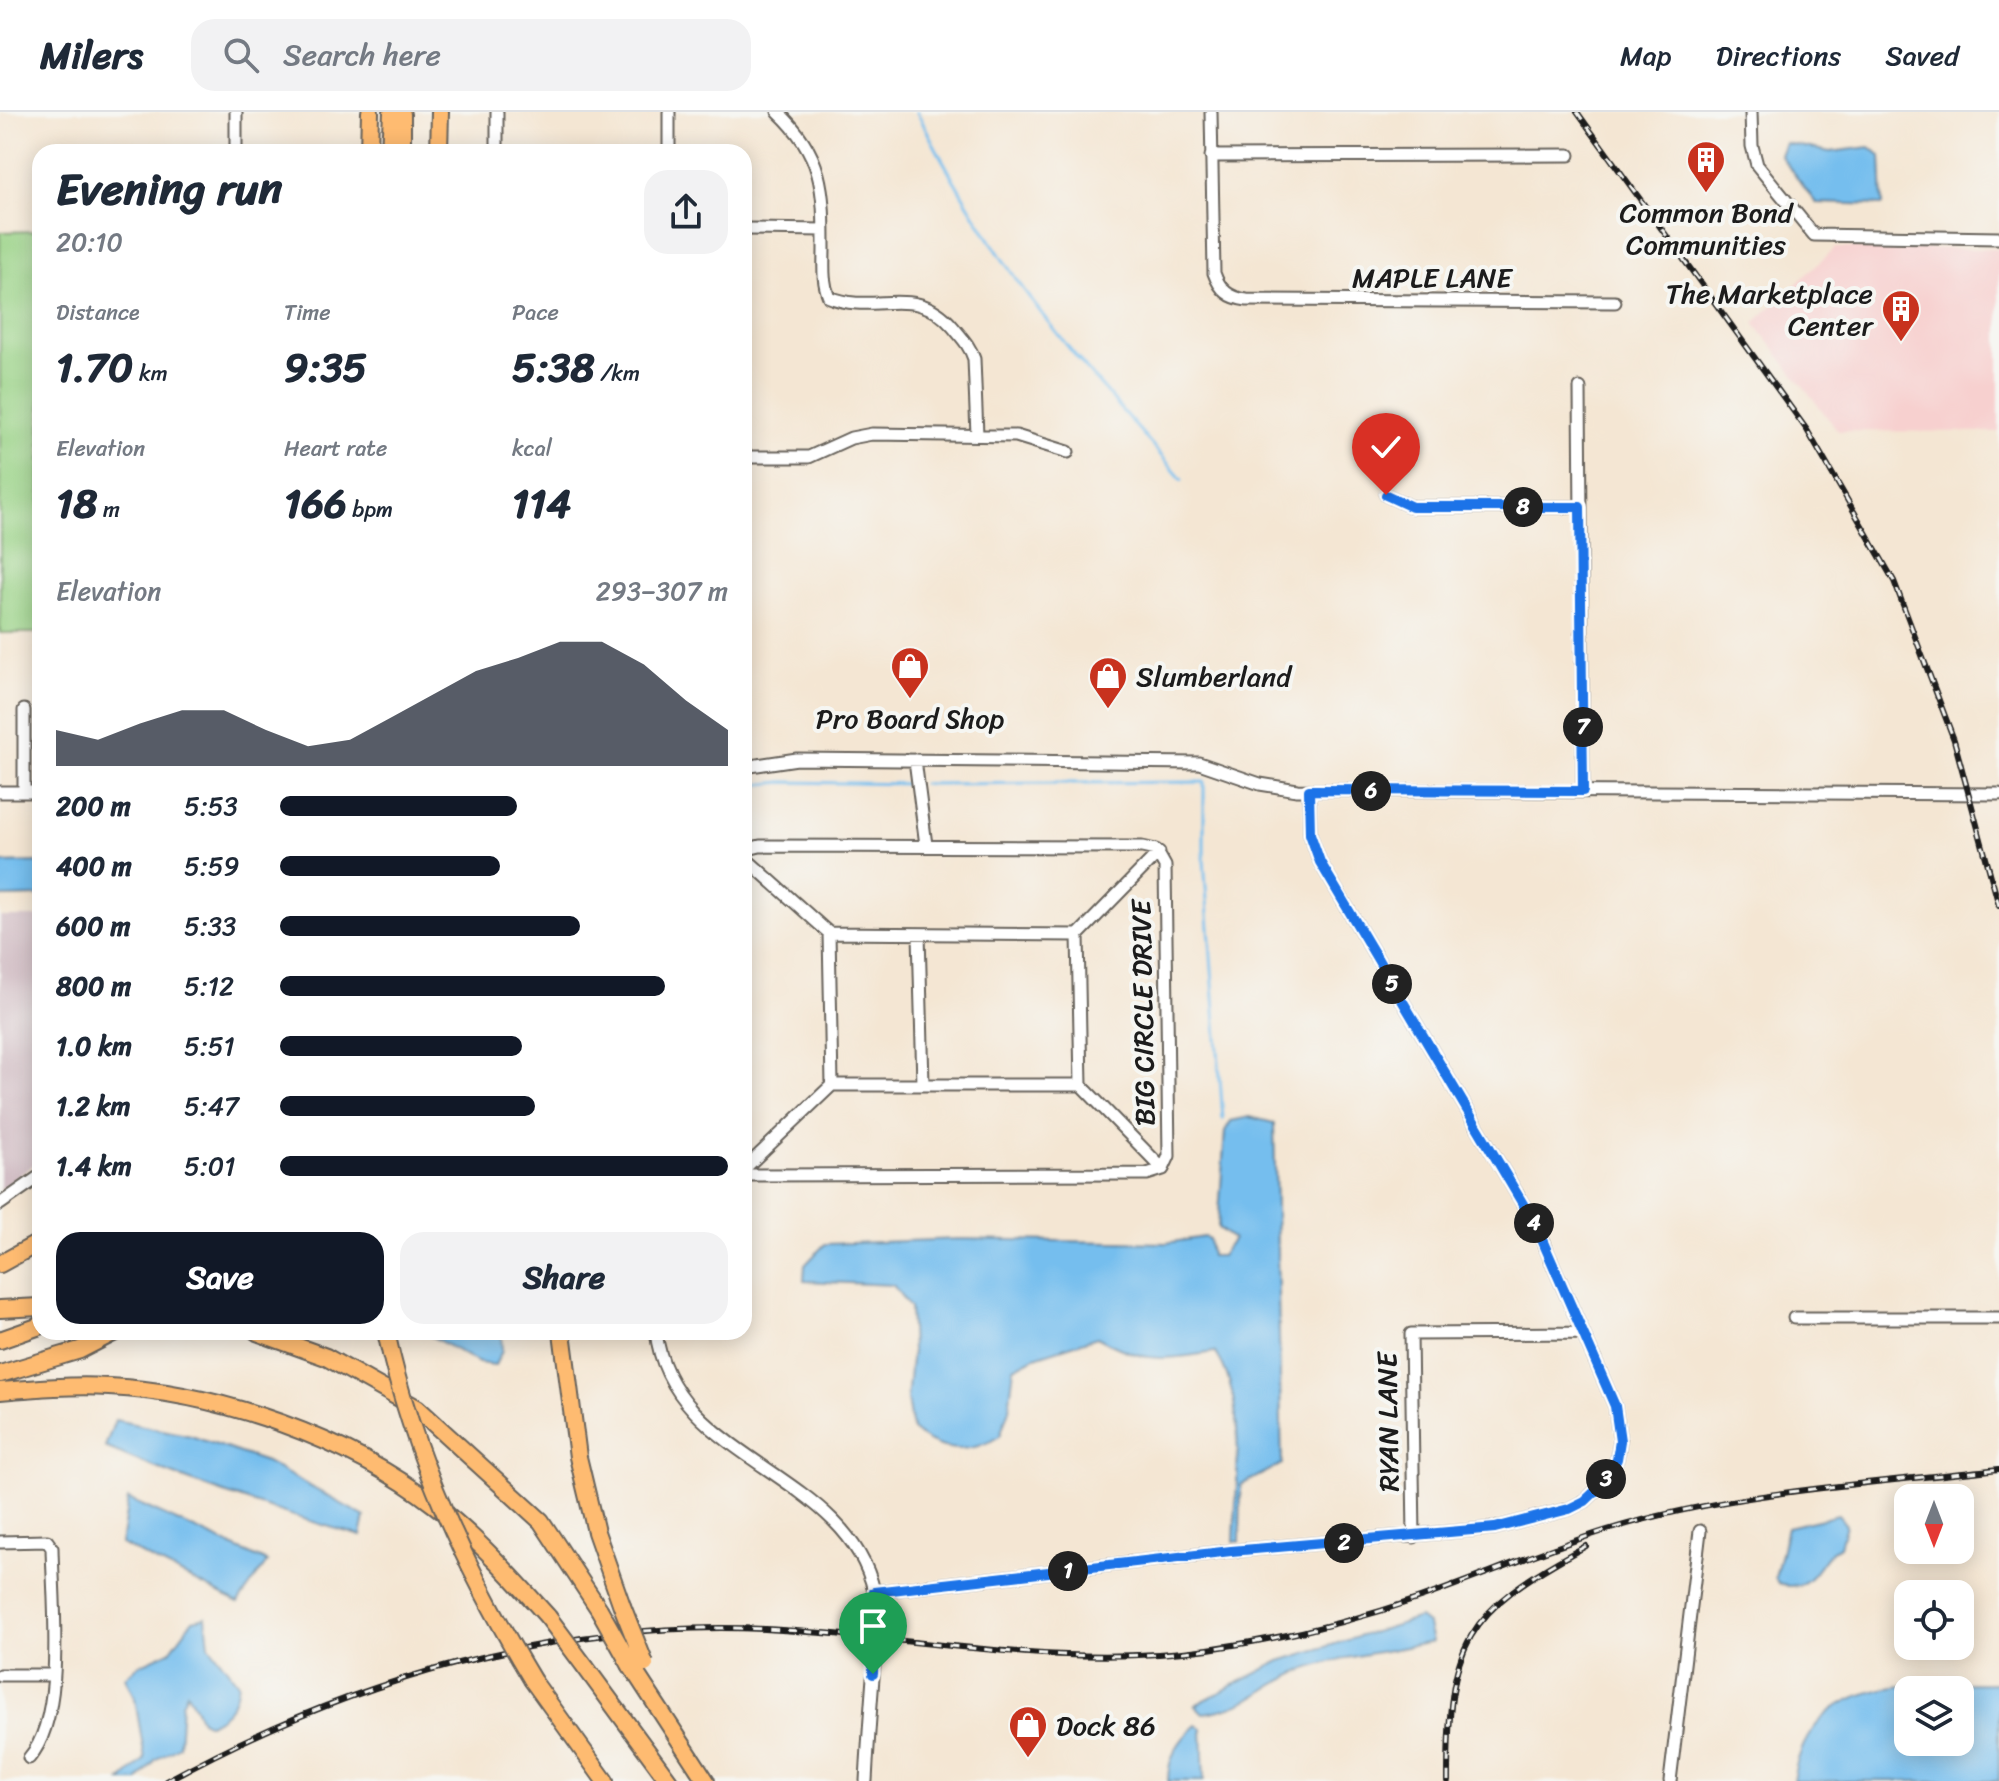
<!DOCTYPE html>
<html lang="en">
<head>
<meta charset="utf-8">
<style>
	:root { --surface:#fff; --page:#f2f2f3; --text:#1f2937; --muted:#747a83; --line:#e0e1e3; --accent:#111827 }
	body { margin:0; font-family:Sriracha,sans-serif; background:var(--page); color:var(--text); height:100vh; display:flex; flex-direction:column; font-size:30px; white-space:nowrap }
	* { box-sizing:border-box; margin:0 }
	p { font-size:26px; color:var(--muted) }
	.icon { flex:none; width:44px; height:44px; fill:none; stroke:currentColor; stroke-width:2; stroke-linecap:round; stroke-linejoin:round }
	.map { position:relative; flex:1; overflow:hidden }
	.panel { position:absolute; left:32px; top:32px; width:720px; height:1196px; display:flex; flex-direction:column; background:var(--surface); border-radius:24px; box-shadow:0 4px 20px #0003 }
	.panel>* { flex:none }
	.needle { width:52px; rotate:180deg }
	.buttons { position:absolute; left:1894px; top:1372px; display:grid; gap:16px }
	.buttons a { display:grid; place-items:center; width:80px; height:80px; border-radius:16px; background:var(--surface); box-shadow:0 4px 20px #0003; font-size:40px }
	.pin { position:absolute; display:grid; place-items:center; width:68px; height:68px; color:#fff; margin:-82px -34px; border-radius:50% 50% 50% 0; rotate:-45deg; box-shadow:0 0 8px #0007 }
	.pin .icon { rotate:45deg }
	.km { position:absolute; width:40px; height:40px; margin:-20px; border-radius:50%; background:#222; color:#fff; font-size:22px; line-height:40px; text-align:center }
	.round { display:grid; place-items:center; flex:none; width:84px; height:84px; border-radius:24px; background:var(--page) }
	.head { display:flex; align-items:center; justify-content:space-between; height:136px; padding:0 24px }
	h1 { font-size:44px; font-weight:700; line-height:60px }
	.metrics { display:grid; grid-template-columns:repeat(3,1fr); gap:12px; height:136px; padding:8px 24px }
	.metrics div { display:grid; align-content:center }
	.metrics b { font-size:40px; font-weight:700 }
	.metrics small { font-size:22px; font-weight:400 }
	.metrics p { font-size:22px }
	.chart { height:224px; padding:16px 24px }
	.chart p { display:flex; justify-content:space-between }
	.chart svg { width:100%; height:144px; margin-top:8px; fill:var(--accent); opacity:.7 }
	.cta { display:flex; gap:16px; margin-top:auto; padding:16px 24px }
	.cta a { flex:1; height:92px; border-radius:24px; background:var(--accent); color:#fff; font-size:32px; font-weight:700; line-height:92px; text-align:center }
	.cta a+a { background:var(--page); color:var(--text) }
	ul { padding:0 24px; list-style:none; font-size:26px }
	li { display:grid; grid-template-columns:128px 96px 1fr; align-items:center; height:60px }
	li i { height:20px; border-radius:10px; background:var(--accent) }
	header { display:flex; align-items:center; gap:48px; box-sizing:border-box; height:112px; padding:0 40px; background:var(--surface); border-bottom:2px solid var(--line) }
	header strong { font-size:38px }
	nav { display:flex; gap:44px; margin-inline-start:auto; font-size:28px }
	.search { width:560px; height:72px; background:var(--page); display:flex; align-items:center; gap:20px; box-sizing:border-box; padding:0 28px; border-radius:24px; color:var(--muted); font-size:30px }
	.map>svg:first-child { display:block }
</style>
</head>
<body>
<header>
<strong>Milers</strong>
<div class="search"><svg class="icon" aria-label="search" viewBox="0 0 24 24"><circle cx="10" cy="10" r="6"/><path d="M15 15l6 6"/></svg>Search here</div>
<nav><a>Map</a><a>Directions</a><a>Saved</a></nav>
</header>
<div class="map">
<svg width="1999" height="1669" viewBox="0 0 1999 1669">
	<rect width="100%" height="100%" fill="#f6f6f2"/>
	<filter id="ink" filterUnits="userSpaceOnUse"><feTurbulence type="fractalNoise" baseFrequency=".0125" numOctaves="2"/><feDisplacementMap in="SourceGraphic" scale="16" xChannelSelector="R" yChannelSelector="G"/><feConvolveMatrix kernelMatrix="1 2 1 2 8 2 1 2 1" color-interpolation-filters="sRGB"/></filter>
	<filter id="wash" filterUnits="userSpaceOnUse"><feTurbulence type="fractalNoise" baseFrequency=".006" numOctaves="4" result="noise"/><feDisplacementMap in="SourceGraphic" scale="32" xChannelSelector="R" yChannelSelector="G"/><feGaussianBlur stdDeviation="1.8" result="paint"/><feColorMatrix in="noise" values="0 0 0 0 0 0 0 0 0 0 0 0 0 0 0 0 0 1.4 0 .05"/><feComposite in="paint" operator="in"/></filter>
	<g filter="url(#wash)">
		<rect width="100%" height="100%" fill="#f4e6d3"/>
		<path fill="#f7d0cf" d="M1835,136L1999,137V320L1838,319L1754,211Z"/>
		<path fill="#d2bec5" d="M0,805H40V1048L0,1078Z"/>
		<path fill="#99d285" stroke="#5a7750" stroke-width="2" d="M40,119V521H0V120Z"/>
		<path fill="#75beee" stroke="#486d85" stroke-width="2" fill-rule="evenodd" d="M1785,31L1830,40L1870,35L1881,44L1883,93L1816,91L1780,43Z
			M40,750V784L0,785V751Z
			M1250,1005L1274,1011L1282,1352L1241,1373L1240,1430L1234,1429C1236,1374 1248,1285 1215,1240C1160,1248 1146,1252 1097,1225L1035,1245L1014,1256L1009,1297L1000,1324C970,1343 939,1341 912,1318L907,1287L912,1238L910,1196L893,1173L804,1169L805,1153L825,1132L960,1127L1166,1131L1204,1125L1209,1127L1211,1144H1221L1233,1127L1218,1116L1225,1019L1231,1009Z
			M424,1220H501L502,1239L495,1253L479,1251Z
			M115,1308L191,1324L266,1350L365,1405L361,1424C273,1399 189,1371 105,1335Z
			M128,1387L267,1450L238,1491L121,1432Z
			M1838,1403L1846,1413L1840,1434C1816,1445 1816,1483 1778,1472L1775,1466L1787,1415Z
			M206,1505L209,1533L238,1571C235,1593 229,1602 209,1612L201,1608L187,1580L182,1591L179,1634L155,1648L138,1669H121L145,1647L135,1587L125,1565L139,1553L170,1539L193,1508Z
			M1419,1506L1428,1513L1432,1530C1390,1539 1345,1543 1304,1558C1266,1573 1246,1597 1203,1601L1195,1593L1280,1549Z
			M1999,1571V1669H1793C1810,1560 1915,1573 1999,1571ZM1908,1578H1960V1630H1908Z
			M1196,1613L1202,1616L1204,1669H1168C1168,1645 1178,1629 1196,1613Z"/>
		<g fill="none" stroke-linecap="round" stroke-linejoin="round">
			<path stroke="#75beee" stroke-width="3" d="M917,0C948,60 982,119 1021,174C1070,242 1128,304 1182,368
				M922,672L1204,670V748L1223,1007
				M744,674L783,670L914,672"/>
		</g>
	</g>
	<g filter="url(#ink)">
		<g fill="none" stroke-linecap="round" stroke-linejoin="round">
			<g stroke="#68635c" stroke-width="15">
				<path id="minor" d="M236,0V40
					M778,0C823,42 824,78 824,136C824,154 822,169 829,185C876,204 915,170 953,215C962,226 970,234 974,247L977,323
					M1211,0L1214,161C1220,178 1229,186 1247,188L1615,190
					M1751,0L1752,34L1757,53L1814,123L1999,126
					M497,40V0
					M669,40V0
					M1211,44L1569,43
					M744,117L824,118
					M1580,276L1583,679
					M744,345H809L851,326L872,322L1016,324L1068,340
					M1386,383L1412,395H1580
					M915,648L926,733
					M744,655L797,647L1199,651L1260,672L1297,678L1999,682
					M0,680H40
					M24,680V598
					M744,738L760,734L1142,735L1156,738L1165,754L1169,1044L1163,1057L1147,1062L744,1063
					M1159,740L1078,823L1081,973L1163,1057
					M744,745L829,821L1078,823
					M829,821L832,973
					M919,822L923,972
					M744,1057L832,973H1081
					M0,1092L40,1064
					M1794,1206H1999
					M656,1220C671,1348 847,1359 874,1479C879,1503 875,1529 874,1553C871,1591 868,1630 866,1669
					M1414,1425L1411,1222L1583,1221
					M0,1430L47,1429L52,1436C53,1491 66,1605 29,1646
					M874,1480L1231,1439L1495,1416L1569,1397L1585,1389L1604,1371L1617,1347L1620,1329L1615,1294L1536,1114L1320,750L1310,722L1309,678
					M0,1563H52
					M1670,1669L1700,1419"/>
			</g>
			<g stroke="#68635c" stroke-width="20">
				<path id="highway" d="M369,40L370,0
					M390,40L392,0
					M402,40V2
					M439,40L440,0
					M0,1152L40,1130
					M0,1197L40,1195
					M257,1220L326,1245L417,1296L541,1409L599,1497
					M562,1220L578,1345L596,1420L622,1494
					M0,1228L40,1214
					M0,1262L80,1238L115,1220
					M0,1279C36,1276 73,1273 109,1275C218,1280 350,1327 436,1394C477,1426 514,1467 548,1505
					M631,1554L706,1669
					M586,1556L669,1669
					M533,1569L605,1669"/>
			</g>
			<use href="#minor" stroke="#fff" stroke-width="11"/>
			<use href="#highway" stroke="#febb71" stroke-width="16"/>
			<g stroke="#1c1c1c" stroke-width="6">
				<path id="rail" d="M1577,0L1807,318L1894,469L1954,628L1999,794
					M166,1669C347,1569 557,1507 765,1517C913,1524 1059,1558 1208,1537C1280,1527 1351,1510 1420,1486C1482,1464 1543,1438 1607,1418C1733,1379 1868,1372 1999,1357
					M1448,1669C1448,1531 1463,1500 1586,1434"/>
			</g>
			<use href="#rail" stroke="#f6f6f2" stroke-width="3" stroke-dasharray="9" stroke-linecap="butt"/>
			<g stroke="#68635c" stroke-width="20" stroke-linecap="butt">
				<path id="highway-bridge" d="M386,1220C413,1346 467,1459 533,1569
					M622,1494L645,1552
					M599,1497L631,1554
					M548,1505L586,1556"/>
			</g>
			<use href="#highway-bridge" stroke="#febb71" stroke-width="16"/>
		</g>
	</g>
	<g fill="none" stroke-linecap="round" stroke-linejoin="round" filter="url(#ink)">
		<g stroke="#fff" stroke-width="16">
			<path id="route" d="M873,1562L874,1480L1231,1439L1495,1416L1569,1397L1585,1389L1604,1371L1617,1347L1620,1329L1615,1294L1536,1114L1320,750L1310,722L1309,678L1583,679L1580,395H1412L1386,383"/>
		</g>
		<use href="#route" stroke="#1a73e8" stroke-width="10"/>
	</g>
	<defs>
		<g id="building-pin" transform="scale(2)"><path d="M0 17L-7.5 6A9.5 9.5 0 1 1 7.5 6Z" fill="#c8321e" stroke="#f6f6f2"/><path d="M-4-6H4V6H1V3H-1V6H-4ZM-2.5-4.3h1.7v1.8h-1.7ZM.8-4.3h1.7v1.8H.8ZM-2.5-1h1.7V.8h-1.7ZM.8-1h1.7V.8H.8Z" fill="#fff"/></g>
		<g id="shop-pin" transform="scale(2)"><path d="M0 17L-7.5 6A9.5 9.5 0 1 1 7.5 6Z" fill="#c8321e" stroke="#f6f6f2"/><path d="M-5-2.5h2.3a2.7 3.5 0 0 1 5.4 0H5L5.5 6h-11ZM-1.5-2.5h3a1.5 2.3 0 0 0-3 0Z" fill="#fff"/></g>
	</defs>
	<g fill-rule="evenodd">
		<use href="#building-pin" x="1706" y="48"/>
		<use href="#building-pin" x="1901" y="197"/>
		<use href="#shop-pin" x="910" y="554"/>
		<use href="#shop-pin" x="1108" y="564"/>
		<use href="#shop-pin" x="1028" y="1613"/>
	</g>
	<g text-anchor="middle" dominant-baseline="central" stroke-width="8" stroke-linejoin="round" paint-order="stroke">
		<g font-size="28" fill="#1c1c1c" stroke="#f6f6f2">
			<text x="1706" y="100">Common Bond<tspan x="1706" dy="32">Communities</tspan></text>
			<text x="1873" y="181" text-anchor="end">The Marketplace<tspan x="1873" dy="32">Center</tspan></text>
			<text x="1136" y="564" text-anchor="start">Slumberland</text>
			<text x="910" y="606">Pro Board Shop</text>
			<text x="1056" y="1613" text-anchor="start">Dock 86</text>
		</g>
		<g font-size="28" fill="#1c1c1c" stroke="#f6f6f2">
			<text x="1432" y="165">MAPLE LANE</text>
			<text transform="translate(1143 901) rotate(-91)">BIG CIRCLE DRIVE</text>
			<text transform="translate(1388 1310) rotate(-91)">RYAN LANE</text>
		</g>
	</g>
</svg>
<div class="buttons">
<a><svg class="needle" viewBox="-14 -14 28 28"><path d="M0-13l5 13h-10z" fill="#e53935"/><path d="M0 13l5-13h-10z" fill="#747a83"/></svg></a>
<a><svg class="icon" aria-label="locate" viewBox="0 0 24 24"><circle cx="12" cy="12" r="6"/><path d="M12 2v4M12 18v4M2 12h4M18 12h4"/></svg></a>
<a><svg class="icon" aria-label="layers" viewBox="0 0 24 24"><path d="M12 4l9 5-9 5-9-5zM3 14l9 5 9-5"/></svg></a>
</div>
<div class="pin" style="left:873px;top:1562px;background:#1e9e55"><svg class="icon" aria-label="arrive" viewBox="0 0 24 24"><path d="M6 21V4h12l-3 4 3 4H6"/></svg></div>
<div class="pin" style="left:1386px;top:383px;background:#d93025"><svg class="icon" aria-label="check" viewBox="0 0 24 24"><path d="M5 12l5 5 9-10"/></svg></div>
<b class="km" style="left:1068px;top:1459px">1</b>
<b class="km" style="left:1344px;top:1431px">2</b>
<b class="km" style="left:1606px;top:1367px">3</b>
<b class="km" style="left:1534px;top:1111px">4</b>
<b class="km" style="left:1392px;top:872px">5</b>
<b class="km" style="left:1371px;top:679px">6</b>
<b class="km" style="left:1583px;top:615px">7</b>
<b class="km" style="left:1523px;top:395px">8</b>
<section class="panel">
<div class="head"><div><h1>Evening run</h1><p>20:10</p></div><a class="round"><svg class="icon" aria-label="share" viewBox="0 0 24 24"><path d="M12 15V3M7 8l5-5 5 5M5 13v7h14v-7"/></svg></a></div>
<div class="metrics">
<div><p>Distance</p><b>1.70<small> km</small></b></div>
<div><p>Time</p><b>9:35</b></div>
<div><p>Pace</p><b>5:38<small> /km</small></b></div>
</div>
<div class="metrics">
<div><p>Elevation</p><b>18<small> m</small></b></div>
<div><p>Heart rate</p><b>166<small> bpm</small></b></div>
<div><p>kcal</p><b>114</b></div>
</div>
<div class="chart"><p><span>Elevation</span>293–307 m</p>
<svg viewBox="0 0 160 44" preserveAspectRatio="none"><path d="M0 44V33L10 36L20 31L30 27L40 27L50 33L60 38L70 36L80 29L90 22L100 15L110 11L120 6L130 6L140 13L150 24L160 33V44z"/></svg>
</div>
<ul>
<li><b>200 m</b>5:53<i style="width:53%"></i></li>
<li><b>400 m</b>5:59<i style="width:49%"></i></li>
<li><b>600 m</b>5:33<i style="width:67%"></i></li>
<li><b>800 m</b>5:12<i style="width:86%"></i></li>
<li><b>1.0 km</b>5:51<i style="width:54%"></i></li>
<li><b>1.2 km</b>5:47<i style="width:57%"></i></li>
<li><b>1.4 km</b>5:01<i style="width:100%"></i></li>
</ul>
<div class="cta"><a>Save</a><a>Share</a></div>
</section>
</div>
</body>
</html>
